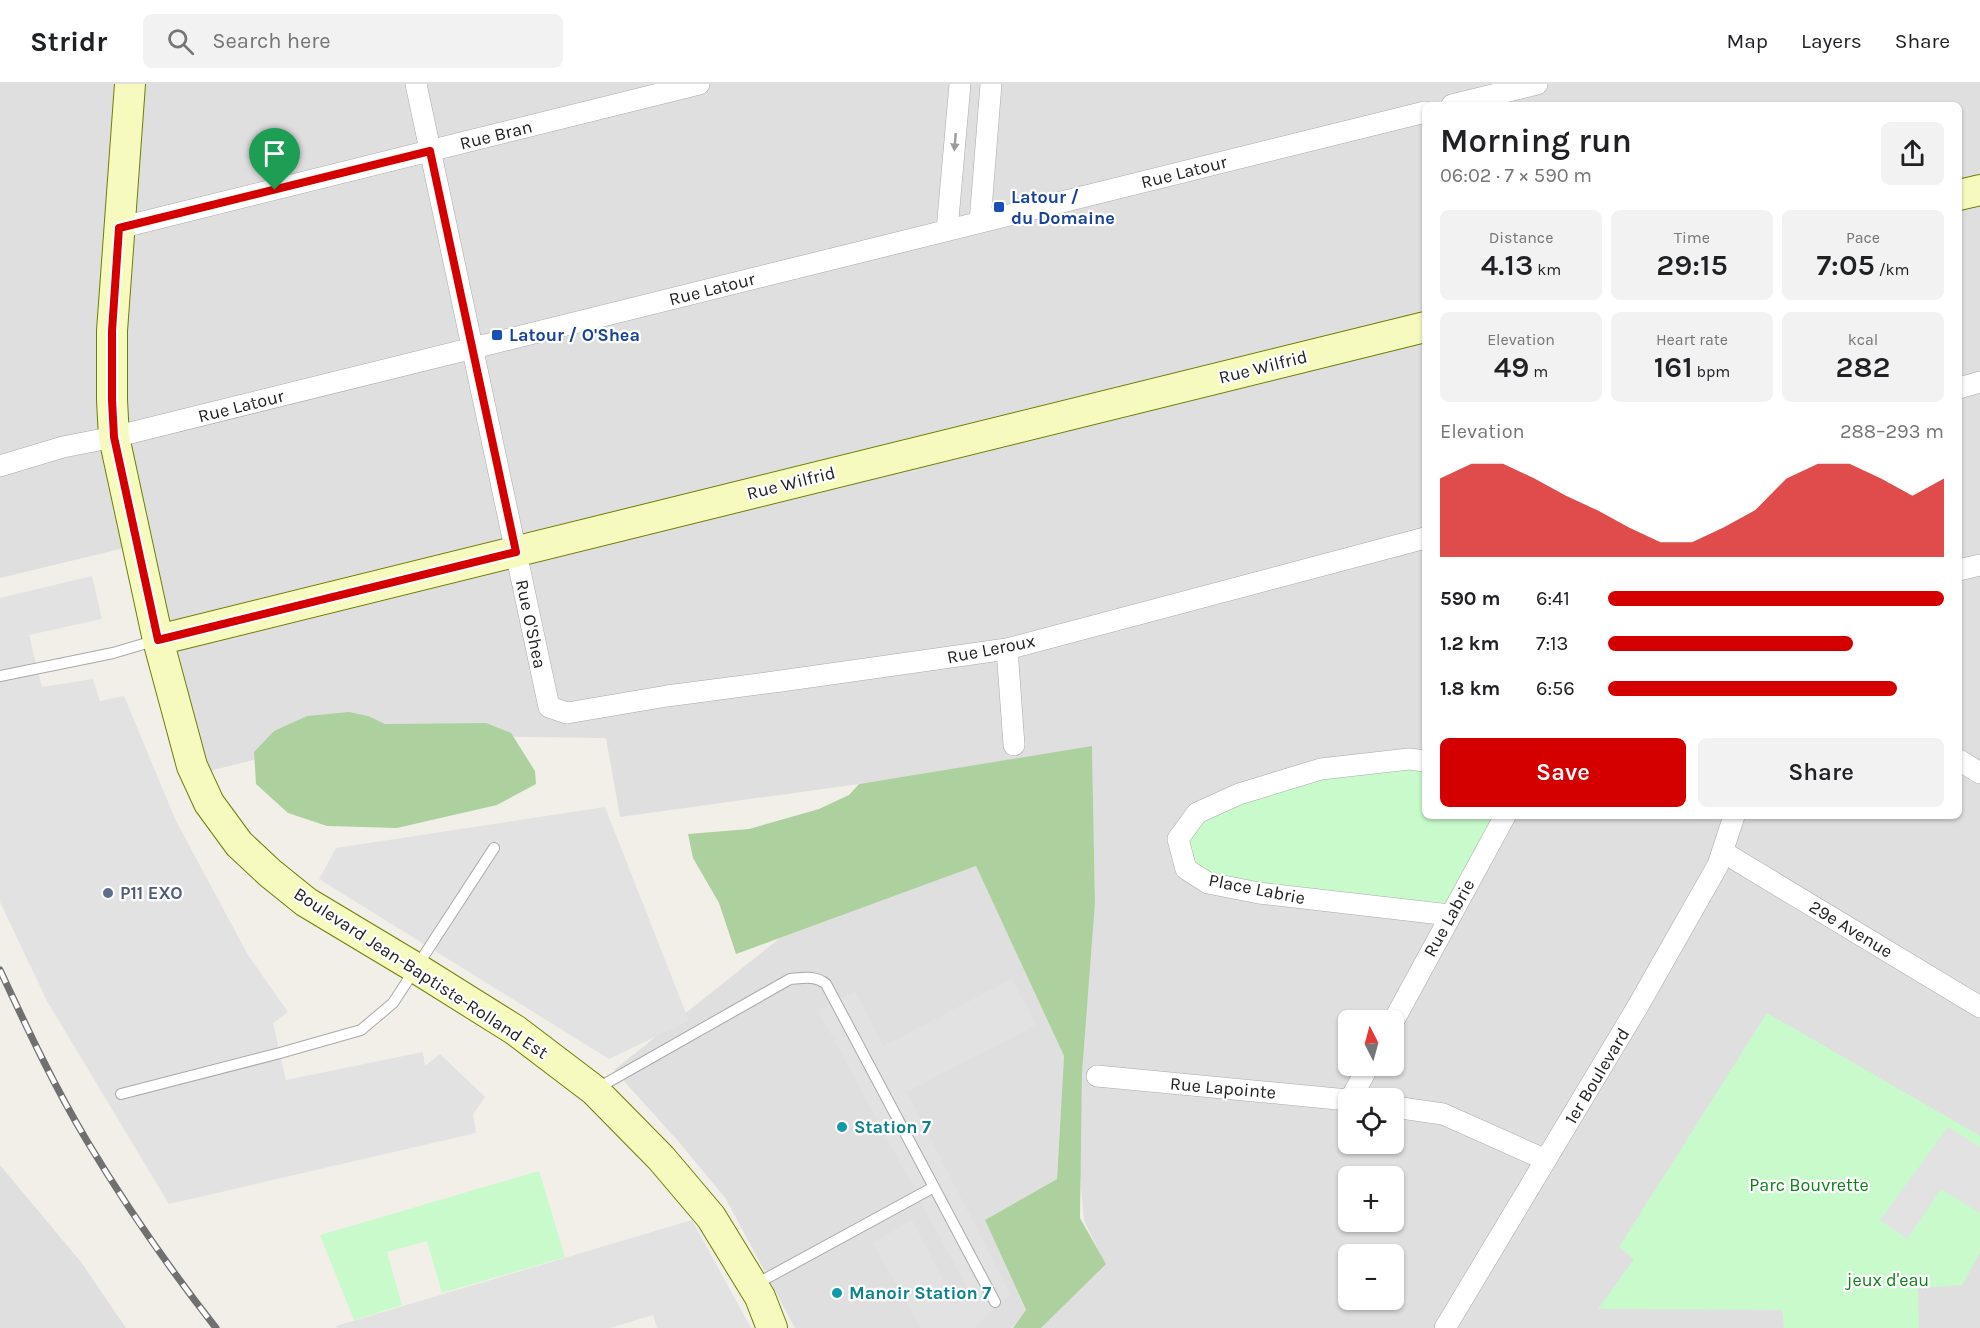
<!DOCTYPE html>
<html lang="en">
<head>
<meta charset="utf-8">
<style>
	:root { --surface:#fff; --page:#f2f2f2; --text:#202124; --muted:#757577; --line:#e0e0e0; --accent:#d40000 }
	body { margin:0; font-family:Karla,sans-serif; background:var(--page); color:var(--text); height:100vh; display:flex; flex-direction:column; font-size:22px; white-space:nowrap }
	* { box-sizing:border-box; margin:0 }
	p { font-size:20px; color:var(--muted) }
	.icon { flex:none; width:33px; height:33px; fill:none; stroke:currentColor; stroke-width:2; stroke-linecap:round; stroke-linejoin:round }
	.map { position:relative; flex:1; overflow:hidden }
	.drawer { position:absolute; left:1422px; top:18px; width:540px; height:717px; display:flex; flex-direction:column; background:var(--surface); border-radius:9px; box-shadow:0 2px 4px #0004 }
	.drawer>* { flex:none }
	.needle { width:39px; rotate:354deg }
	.fabs { position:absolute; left:1338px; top:926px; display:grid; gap:12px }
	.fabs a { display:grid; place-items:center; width:66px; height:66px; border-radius:9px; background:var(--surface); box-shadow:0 2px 4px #0004; font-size:30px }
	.pin { position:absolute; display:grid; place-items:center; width:51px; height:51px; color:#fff; margin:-62px -26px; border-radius:50% 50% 50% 0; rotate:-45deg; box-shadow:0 0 6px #0007 }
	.pin .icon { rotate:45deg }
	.round { display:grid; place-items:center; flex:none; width:63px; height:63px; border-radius:9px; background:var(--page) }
	.overview { display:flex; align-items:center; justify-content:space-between; height:102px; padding:0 18px }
	h1 { font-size:33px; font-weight:600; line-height:45px }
	.figures { display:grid; grid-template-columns:repeat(3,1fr); gap:9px; height:102px; padding:6px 18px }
	.figures div { display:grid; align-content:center; border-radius:9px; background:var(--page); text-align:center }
	.figures b { font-size:30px; font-weight:600 }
	.figures small { font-size:16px; font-weight:400 }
	.figures p { font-size:16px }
	.chart { height:168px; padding:12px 18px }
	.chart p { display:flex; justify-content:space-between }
	.chart svg { width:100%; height:108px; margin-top:6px; fill:var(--accent); opacity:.7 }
	.button { display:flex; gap:12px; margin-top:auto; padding:12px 18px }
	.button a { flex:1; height:69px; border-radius:9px; background:var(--accent); color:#fff; font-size:24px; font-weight:600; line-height:69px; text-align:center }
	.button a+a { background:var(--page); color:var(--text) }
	ul { padding:0 18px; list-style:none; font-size:20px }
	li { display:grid; grid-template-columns:96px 72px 1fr; align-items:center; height:45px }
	li i { height:15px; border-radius:8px; background:var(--accent) }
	header { display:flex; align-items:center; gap:36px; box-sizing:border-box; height:84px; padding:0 30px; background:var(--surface); border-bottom:2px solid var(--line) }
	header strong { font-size:28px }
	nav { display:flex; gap:33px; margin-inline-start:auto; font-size:21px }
	.search { width:420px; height:54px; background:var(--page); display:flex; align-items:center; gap:15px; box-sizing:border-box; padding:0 21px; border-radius:9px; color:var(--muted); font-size:22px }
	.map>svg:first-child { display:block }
</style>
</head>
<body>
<header>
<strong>Stridr</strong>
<div class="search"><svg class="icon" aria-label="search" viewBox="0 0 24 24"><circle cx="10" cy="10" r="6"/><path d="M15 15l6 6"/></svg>Search here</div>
<nav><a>Map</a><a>Layers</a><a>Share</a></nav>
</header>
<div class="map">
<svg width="1980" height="1244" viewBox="0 0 1980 1244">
	<rect width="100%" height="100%" fill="#f2efe9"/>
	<path fill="#e0dfdf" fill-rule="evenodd" d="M0,0H1980V1244H1041L1105,1179L1084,1137L1080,1092L1082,990L1095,819L1092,663L859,700L620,733L606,654L355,651L205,688L145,459L0,494ZM1425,21H1959V732H1425ZM1348,936H1394V981H1348ZM1348,1014H1394V1059H1348ZM1348,1092H1394V1137H1348ZM1348,1170H1394V1215H1348Z
		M976,782L1064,972L1057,1095L985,1136L1026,1227L1012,1244H795L726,1115L678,1057L614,986L780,854Z
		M0,1081L81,1178L126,1244H0Z"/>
	<path fill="#add19e" d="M349,628L368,632L385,640L486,639L511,649L535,687L536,700L497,721L397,744L327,742L288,729L256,700L254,668L274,647L307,632Z
		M1092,662L1095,819L1082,990L1080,1134L1106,1180L1041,1244H1013L1026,1226L985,1136L1057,1095L1064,972L976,782L736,870L719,819L693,774L688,750L749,745L819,725L849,711L859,700Z"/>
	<path fill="#c8facc" d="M1425,677V732H1505L1450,831L1208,799L1178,755L1239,710Z
		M1767,929L1980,1052V1169L1962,1201L1918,1204L1919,1244H1784L1782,1226L1598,1225L1634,1175L1619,1163Z
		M539,1087L565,1173L442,1209L427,1157L387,1168L402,1221L354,1236L320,1151Z"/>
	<path fill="#e2e2e2" d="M92,492L102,535L29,551L42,603L93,595L100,617L124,612L176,737L248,871L288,928L273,939L286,996L423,968L425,982L440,970L485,1013L473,1030L476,1049L169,1120L47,917L0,818V514Z
		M605,723L689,937L609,975L319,795L336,764Z
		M1012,895L1036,941L907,1008L1010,1210L974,1244H921L873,1159L912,1136L956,1221L972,1213L818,926L855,907L883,962Z
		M1948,1043L1980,1063V1129L1941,1105L1907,1155L1880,1136Z
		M692,1136L751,1244H657L653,1231L610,1244H337L336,1242Z"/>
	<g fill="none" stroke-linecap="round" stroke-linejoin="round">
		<g stroke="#a9a9a9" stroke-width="12">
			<path id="lane" d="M0,592L113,569L157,556
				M596,1005L790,895C803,894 815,891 826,900L995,1218
				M121,1010L280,969L361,946L393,919L494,764
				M756,1200L934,1103"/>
		</g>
		<g stroke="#a9a9a9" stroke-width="22">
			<path id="street" d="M416,0L549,623L567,629L667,612L781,597L1007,565L1425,454
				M1452,21L1537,0
				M980,138L991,0
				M119,144L699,0
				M947,146L960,0
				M1959,304L1980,298
				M0,382L63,363L114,353L1425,28
				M1959,486L1980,481
				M1007,565L1014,661
				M1959,676L1980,689
				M1425,677L1409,675L1321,685L1239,710L1197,729L1178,755L1186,785L1208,799L1259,809L1450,831
				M1723,768L1980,923
				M1394,936L1505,732
				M1097,992L1348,1016
				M1351,1014L1369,981
				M1394,1023L1443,1030L1546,1076
				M1445,1244L1638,922L1718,781L1734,732"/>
		</g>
		<g stroke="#707d05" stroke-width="32">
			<path id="secondary" d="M130,0L112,247V316L114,353L158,556L192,682L209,719L239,760L270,789L306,818L416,884L515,946L594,1006L661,1074L711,1133L760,1213L772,1244
				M1959,111L1980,106
				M158,556L1425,243"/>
		</g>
		<use href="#lane" stroke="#fff" stroke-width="10"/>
		<use href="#street" stroke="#fff" stroke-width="21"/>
		<use href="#secondary" stroke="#f7fabf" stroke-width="30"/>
		<g stroke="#707070" stroke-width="7">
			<path id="rail" d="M0,886C27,944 54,1002 87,1057C126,1122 169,1184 216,1244"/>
		</g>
		<use href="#rail" stroke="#fff" stroke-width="4.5" stroke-dasharray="14" stroke-linecap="butt"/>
	</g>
	<defs><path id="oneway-solid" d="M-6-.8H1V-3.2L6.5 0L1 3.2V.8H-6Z" transform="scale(1.5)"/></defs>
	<use fill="#9c9c9c" href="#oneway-solid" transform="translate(955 58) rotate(95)"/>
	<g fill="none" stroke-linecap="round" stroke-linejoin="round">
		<g stroke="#fff" stroke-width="12">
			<path id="route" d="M430,67L516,468L158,556L114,353L112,316V247L119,144Z"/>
		</g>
		<use href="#route" stroke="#d40000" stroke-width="8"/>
	</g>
	<g fill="#1a4fb4" stroke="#fff" stroke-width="2">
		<rect x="993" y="117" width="12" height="12" rx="3"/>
		<rect x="491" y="245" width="12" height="12" rx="3"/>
	</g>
	<circle fill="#5c6f8a" stroke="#fff" stroke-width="2" cx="108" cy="809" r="6"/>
	<g fill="#0f9aa8" stroke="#fff" stroke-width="2">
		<circle cx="842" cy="1043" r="6"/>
		<circle cx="837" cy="1209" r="6"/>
	</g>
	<g text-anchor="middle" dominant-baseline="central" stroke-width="4.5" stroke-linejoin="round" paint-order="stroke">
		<g font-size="18" fill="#222" stroke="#fff">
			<text transform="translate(496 51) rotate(-14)">Rue Bran</text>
			<text transform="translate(1184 88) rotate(-14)">Rue Latour</text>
			<text transform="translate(712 205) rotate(-14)">Rue Latour</text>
			<text transform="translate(1263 283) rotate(-14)">Rue Wilfrid</text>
			<text transform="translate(241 322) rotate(-14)">Rue Latour</text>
			<text transform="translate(791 399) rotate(-14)">Rue Wilfrid</text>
			<text transform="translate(531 540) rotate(78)">Rue O'Shea</text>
			<text transform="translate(991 565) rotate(-11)">Rue Leroux</text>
			<text transform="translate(1257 805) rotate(11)">Place Labrie</text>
			<text transform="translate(1449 834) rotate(-61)">Rue Labrie</text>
			<text transform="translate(1851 845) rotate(31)">29e Avenue</text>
			<text transform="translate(421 889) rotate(33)">Boulevard Jean-Baptiste-Rolland Est</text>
			<text transform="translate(1597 992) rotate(-59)">1er Boulevard</text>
			<text transform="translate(1223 1004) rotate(5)">Rue Lapointe</text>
		</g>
		<g font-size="18" font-weight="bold" fill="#164399" stroke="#fff" text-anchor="start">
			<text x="1011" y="113">Latour /<tspan x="1011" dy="21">du Domaine</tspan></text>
			<text x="509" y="251">Latour / O'Shea</text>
		</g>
		<g font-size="18" font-weight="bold" fill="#4e5e75" stroke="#fff" text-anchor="start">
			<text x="120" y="809">P11 EXO</text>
		</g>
		<g font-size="18" font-weight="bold" fill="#0d838f" stroke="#fff" text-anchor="start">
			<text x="854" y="1043">Station 7</text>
			<text x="849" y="1209">Manoir Station 7</text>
		</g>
		<g font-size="18" fill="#0c8416" stroke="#fff">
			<text x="1809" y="1101">Parc Bouvrette</text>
			<text x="1888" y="1196">jeux d'eau</text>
		</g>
	</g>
</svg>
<div class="fabs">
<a><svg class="needle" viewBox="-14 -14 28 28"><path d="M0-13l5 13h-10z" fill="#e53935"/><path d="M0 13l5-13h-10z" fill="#757577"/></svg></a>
<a><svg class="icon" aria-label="locate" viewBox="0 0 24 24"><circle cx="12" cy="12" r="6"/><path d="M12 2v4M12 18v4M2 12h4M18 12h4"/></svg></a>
<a>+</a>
<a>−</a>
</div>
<div class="pin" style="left:275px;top:106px;background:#1e9e55"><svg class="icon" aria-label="arrive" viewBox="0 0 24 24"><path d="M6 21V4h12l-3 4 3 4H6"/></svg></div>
<section class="drawer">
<div class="overview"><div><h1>Morning run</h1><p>06:02 · 7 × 590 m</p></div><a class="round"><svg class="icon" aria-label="share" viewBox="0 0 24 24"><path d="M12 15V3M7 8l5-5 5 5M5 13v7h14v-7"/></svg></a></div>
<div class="figures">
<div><p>Distance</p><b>4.13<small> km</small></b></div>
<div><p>Time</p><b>29:15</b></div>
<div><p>Pace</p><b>7:05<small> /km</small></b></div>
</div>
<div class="figures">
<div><p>Elevation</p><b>49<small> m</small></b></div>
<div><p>Heart rate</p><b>161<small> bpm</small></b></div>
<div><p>kcal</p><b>282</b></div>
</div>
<div class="chart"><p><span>Elevation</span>288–293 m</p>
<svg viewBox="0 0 160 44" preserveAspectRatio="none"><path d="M0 44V12L10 6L20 6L30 12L40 19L50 25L60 32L70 38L80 38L90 32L100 25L110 12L120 6L130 6L140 12L150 19L160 12V44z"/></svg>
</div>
<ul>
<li><b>590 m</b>6:41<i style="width:100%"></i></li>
<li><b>1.2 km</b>7:13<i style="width:73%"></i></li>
<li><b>1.8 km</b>6:56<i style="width:86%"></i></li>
</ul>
<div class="button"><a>Save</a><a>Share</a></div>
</section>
</div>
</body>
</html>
